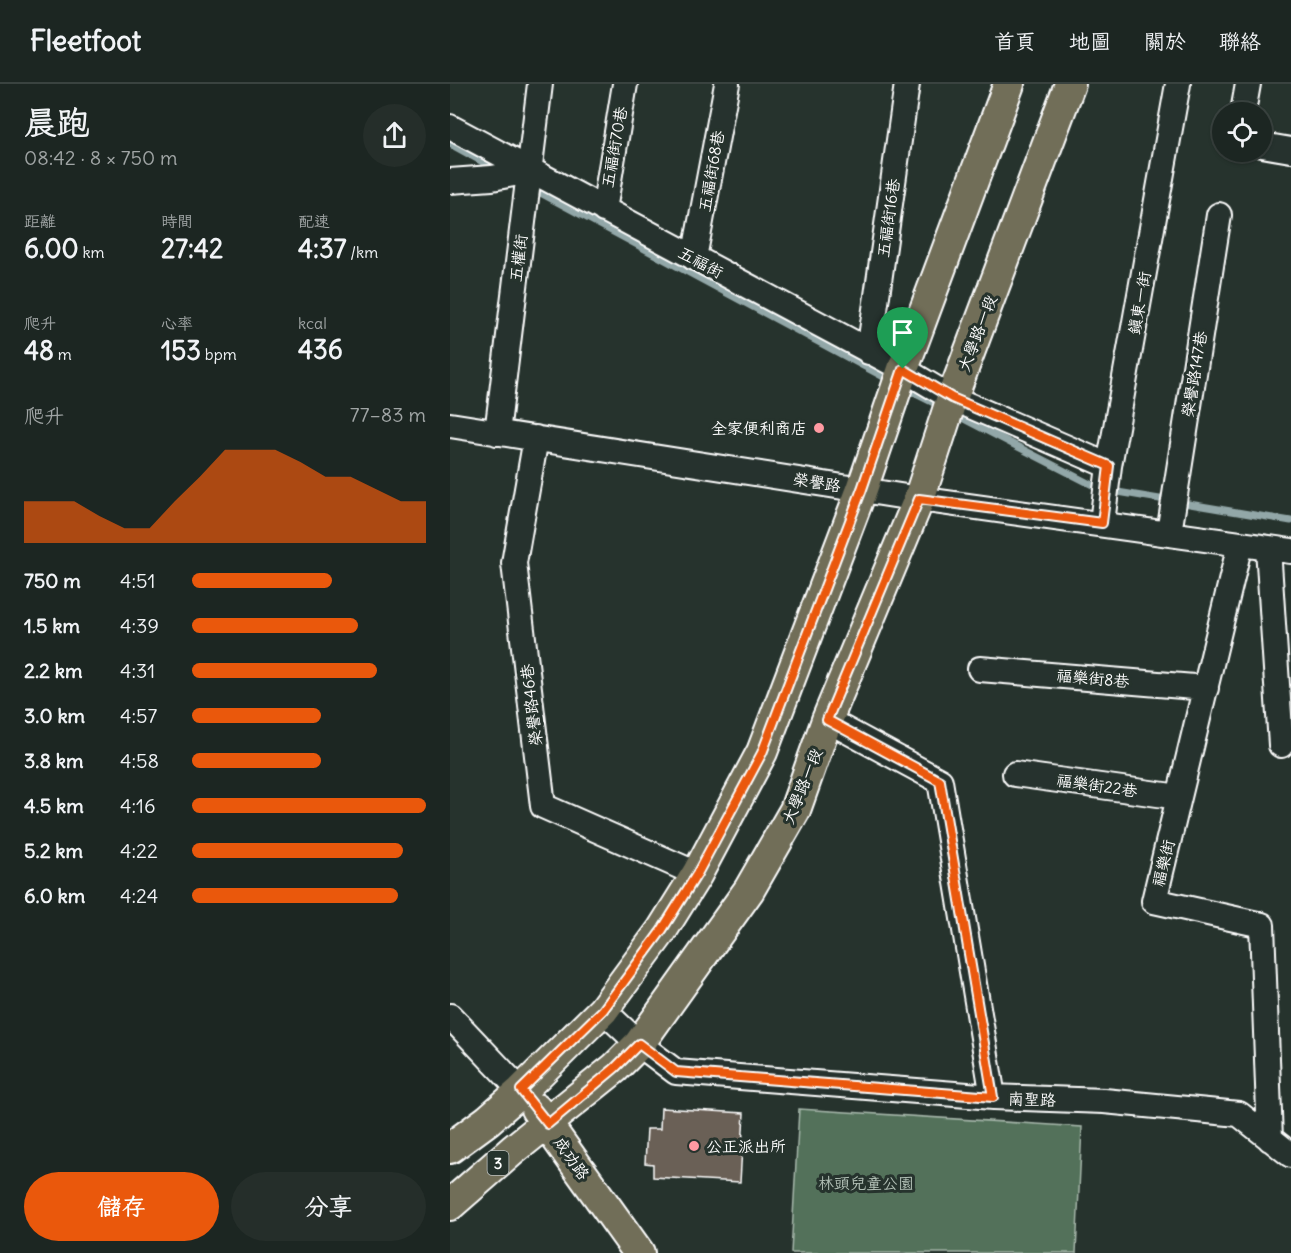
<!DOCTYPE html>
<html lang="zh-TW">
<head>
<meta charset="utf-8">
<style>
	:root { --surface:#1c2622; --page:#252e2a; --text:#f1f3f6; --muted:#a0a5a5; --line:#3a4340; --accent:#ea580c }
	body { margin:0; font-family:Delius,"LXGW WenKai TC",sans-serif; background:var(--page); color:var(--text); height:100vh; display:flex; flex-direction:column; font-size:22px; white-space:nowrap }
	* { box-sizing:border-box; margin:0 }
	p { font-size:20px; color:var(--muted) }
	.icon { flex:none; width:33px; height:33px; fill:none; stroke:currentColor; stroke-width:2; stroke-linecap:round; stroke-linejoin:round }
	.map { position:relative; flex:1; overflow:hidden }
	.drawer { display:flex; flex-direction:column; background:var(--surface); width:450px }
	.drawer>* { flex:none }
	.tools { position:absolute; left:762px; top:18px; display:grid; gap:12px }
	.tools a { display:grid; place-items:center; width:60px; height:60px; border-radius:50%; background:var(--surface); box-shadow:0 2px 4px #0004,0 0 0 2px var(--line); font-size:30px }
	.pin { position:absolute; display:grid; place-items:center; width:51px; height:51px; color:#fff; margin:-62px -26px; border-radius:50% 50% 50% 0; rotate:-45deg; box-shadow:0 0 6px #0007 }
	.pin .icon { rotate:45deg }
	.round { display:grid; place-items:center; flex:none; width:63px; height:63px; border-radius:32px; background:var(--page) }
	.head { display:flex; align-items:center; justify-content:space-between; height:102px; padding:0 24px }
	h1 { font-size:33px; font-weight:800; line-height:45px }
	.stats { display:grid; grid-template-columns:repeat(3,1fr); gap:9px; height:102px; padding:6px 24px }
	.stats div { display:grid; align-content:center }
	.stats b { font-size:26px; font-weight:800 }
	.stats small { font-size:16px; font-weight:400 }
	.stats p { font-size:16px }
	.chart { height:168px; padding:12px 24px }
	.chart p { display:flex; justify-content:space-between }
	.chart svg { width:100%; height:108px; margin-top:6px; fill:var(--accent); opacity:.7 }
	.button { display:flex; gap:12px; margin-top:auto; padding:12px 24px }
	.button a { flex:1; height:69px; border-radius:36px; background:var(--accent); color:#fff; font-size:24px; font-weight:800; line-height:69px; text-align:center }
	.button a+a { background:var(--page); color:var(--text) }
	ul { padding:0 24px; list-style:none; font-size:20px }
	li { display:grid; grid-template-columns:96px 72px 1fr; align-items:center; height:45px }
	li i { height:15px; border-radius:8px; background:var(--accent) }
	header { display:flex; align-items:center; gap:36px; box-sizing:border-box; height:84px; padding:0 30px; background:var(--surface); border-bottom:2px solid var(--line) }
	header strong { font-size:28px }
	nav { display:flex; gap:33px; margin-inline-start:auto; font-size:21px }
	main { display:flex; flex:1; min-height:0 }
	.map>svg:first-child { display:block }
</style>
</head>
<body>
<header>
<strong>Fleetfoot</strong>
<nav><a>首頁</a><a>地圖</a><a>關於</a><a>聯絡</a></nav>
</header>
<main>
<section class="drawer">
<div class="head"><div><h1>晨跑</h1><p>08:42 · 8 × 750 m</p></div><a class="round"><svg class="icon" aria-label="share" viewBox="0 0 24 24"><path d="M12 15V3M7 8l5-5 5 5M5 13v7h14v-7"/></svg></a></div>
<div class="stats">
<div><p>距離</p><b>6.00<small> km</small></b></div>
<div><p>時間</p><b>27:42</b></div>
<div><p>配速</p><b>4:37<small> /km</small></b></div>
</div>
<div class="stats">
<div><p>爬升</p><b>48<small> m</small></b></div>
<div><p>心率</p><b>153<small> bpm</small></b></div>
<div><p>kcal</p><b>436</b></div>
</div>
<div class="chart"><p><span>爬升</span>77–83 m</p>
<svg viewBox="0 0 160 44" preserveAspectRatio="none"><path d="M0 44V27L10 27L20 27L30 33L40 38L50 38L60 27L70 17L80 6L90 6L100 6L110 11L120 17L130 17L140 22L150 27L160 27V44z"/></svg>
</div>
<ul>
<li><b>750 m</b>4:51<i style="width:60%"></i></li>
<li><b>1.5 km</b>4:39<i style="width:71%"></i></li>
<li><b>2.2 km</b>4:31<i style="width:79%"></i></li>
<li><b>3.0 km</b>4:57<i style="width:55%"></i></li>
<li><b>3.8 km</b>4:58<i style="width:55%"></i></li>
<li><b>4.5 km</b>4:16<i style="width:100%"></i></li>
<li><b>5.2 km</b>4:22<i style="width:90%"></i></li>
<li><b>6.0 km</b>4:24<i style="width:88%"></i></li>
</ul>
<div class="button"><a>儲存</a><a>分享</a></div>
</section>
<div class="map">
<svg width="841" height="1169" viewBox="0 0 841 1169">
	<rect width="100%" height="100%" fill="#26332d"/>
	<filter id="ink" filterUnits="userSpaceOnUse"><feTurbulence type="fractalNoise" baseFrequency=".0167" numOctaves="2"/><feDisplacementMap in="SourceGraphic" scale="12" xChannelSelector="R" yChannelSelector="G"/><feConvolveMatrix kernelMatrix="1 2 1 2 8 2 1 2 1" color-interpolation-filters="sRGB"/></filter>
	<g filter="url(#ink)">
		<path fill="#52715a" stroke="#a8b8ac" stroke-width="1.5" d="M349,1025L632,1043L626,1169H341Z"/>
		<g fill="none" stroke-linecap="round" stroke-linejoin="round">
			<path stroke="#92a7a8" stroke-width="7" d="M0,60L47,86
				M81,104L441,297
				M454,304L492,323
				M504,330L650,405L841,437"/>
		</g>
		<path fill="#6b6056" stroke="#fff" stroke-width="1.5" d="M211,1024L294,1029L290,1098L203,1093V1080L195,1079L197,1045H210Z"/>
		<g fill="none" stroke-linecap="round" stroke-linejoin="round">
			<g stroke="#fff" stroke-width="28">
				<path id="minor" d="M793,28L798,0
					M0,43L453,285L502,314L659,382
					M812,61L841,66
					M0,97L42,94L80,87
					M154,126L175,0
					M244,174L277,0
					M419,268L457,0
					M0,341L469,415L841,467
					M47,349L90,0
					M86,354L64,479L93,722L247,790
					M652,439L659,382L728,0
					M719,449L769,131
					M790,460L704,817L812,841L820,1055
					M818,464L831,661
					M530,585L756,604
					M377,636L490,697L543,1013
					M565,690L729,713
					M153,926L189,960L226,988L543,1013L654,1017L789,1030L841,1071
					M0,932L71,1007"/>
			</g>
			<g stroke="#fff" stroke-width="34">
				<path id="major" d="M86,1025L189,1169
					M0,1064L38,1036L71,1007L153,926L212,846L247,790L312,668L412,405L453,285L559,0
					M0,1121L63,1066L165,984L189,960L299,806L345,726L377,636L469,415L502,314L620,0"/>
			</g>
			<use href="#minor" stroke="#26332d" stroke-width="24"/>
			<use href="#major" stroke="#716e59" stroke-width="30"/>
		</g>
	</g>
	<g fill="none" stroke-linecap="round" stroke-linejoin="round" filter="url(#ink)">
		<g stroke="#fff" stroke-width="12">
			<path id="route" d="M453,285L502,314L659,382L652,439L469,415L377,636L490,697L543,1013L226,988L189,960L165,984L98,1040L71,1006L153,926L212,846L247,790L312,669L412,405Z"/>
		</g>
		<use href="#route" stroke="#ea580c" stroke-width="8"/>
	</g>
	<g fill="#ff9aa2" stroke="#26332d" stroke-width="2">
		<circle cx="369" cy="344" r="6"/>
		<circle cx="244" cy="1062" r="6"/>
	</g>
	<g text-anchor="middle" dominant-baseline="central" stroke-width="6" stroke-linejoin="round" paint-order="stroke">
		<rect fill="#26332d" stroke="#bec2c0" stroke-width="1.5" x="37.5" y="1067" width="21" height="24" rx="4.5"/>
		<g font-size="15" font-weight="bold" fill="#fff">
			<text x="48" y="1079">3</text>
		</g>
		<g font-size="16" fill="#fff" stroke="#26332d">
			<text transform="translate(164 63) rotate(-80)">五福街70巷</text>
			<text transform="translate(261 87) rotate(-80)">五福街68巷</text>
			<text transform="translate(438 134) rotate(-82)">五福街16巷</text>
			<text transform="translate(68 174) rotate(-83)">五權街</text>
			<text transform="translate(251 178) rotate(28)">五福街</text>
			<text transform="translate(689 219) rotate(-80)">鎮東一街</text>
			<text transform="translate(527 249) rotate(-69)">大學路一段</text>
			<text transform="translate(744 290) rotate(-81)">榮譽路147巷</text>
			<text transform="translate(367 398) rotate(9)">榮譽路</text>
			<text transform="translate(643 594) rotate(5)">福樂街8巷</text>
			<text transform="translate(81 621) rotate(-97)">榮譽路46巷</text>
			<text transform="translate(647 701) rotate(8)">福樂街22巷</text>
			<text transform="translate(352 702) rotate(-68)">大學路一段</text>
			<text transform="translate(713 779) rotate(-76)">福樂街</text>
			<text transform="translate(582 1015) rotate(2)">南聖路</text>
			<text transform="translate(122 1074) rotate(55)">成功路</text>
		</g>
		<g font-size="16" fill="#fff" stroke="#26332d" text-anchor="end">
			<text x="357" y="344">全家便利商店</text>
			<text x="256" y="1062" text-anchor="start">公正派出所</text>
		</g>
		<g font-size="16" fill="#b1bfb5" stroke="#26332d">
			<text x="416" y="1099">林頭兒童公園</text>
		</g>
	</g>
</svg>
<div class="tools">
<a><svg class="icon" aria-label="locate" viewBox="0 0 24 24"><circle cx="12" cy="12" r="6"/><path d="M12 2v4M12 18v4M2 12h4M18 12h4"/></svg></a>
</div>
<div class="pin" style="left:453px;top:285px;background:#1e9e55"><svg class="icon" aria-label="arrive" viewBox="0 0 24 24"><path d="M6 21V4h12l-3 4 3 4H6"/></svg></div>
</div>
</main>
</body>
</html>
